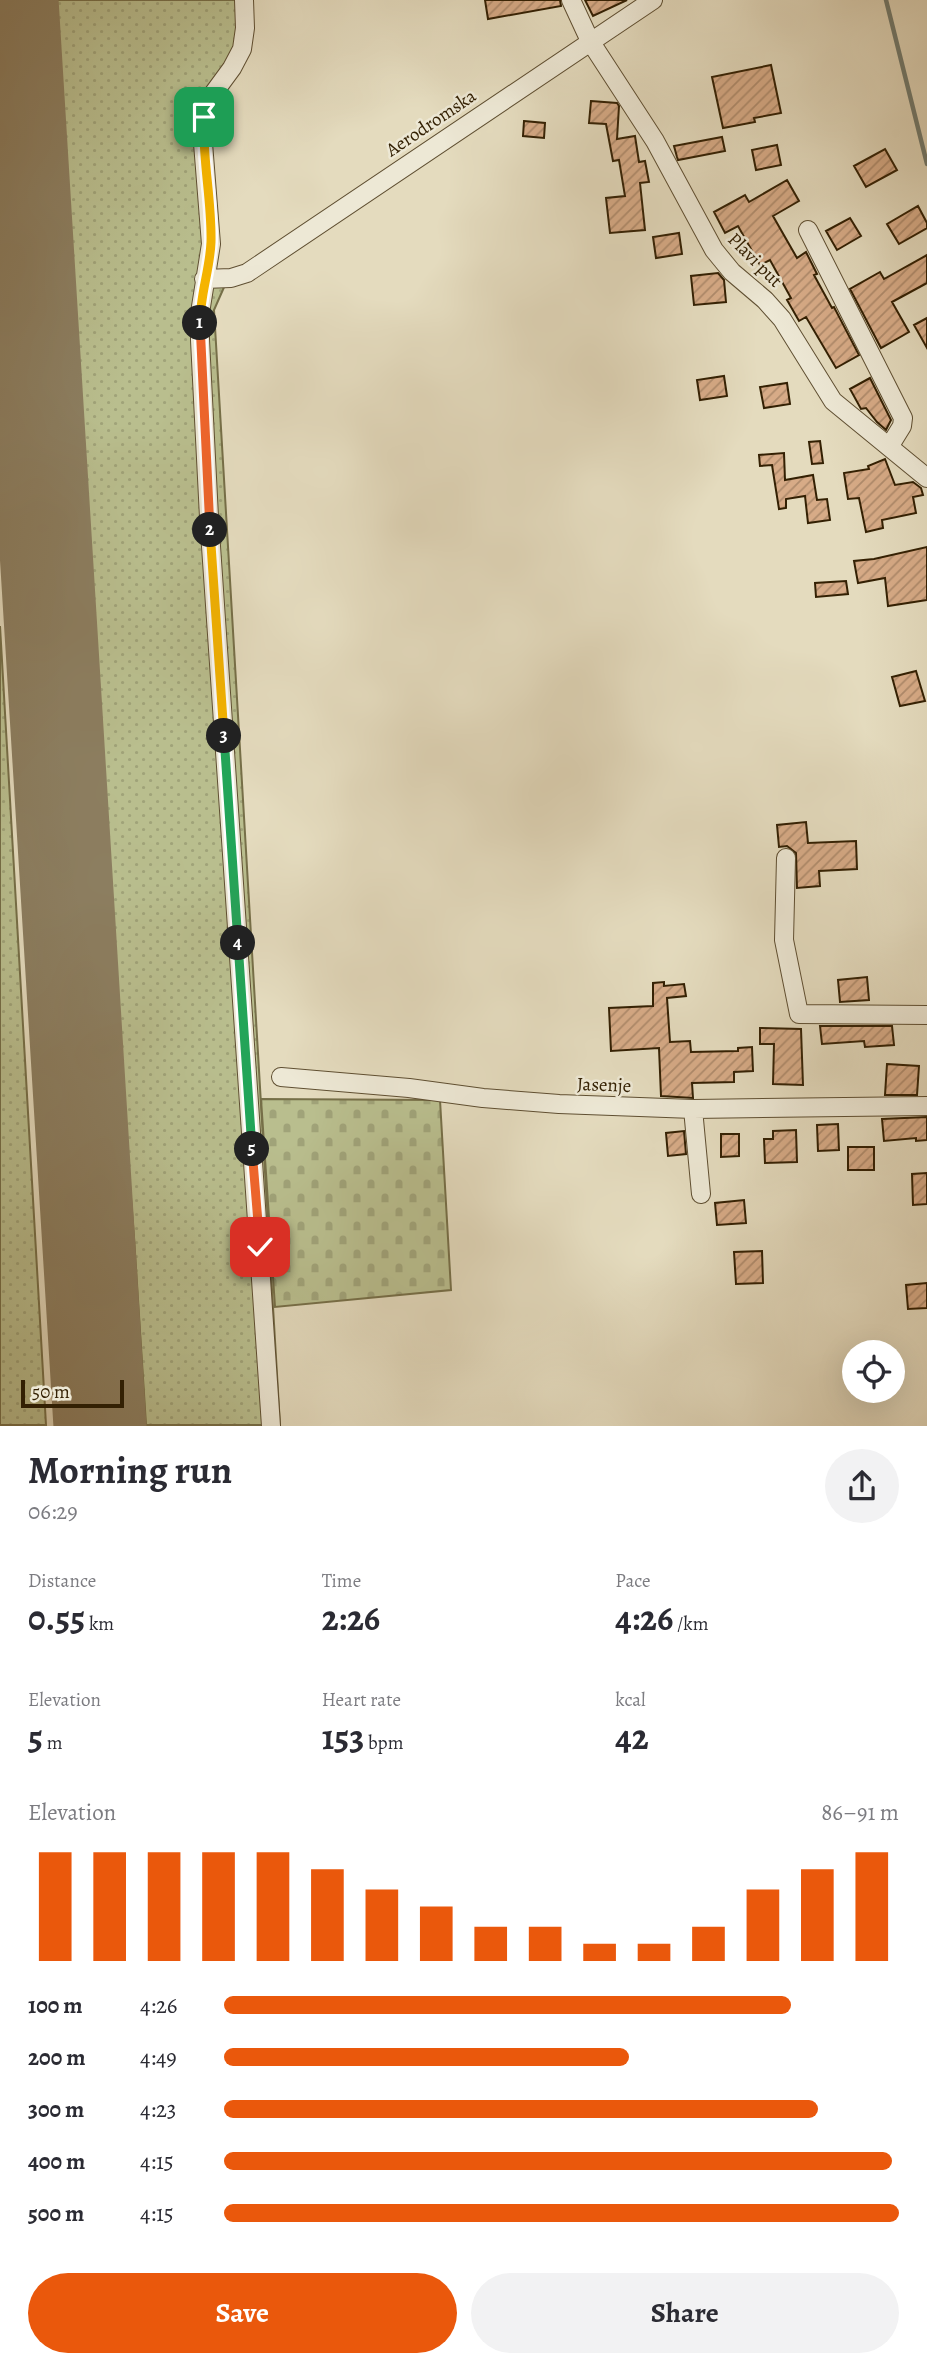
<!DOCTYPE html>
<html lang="en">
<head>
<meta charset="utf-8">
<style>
	:root { --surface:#fff; --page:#f2f2f3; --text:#2b2b33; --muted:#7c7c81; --accent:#ea580c }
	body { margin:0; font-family:Alegreya,serif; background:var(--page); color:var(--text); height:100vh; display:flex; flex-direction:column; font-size:26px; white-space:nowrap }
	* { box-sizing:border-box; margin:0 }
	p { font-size:23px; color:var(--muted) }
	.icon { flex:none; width:38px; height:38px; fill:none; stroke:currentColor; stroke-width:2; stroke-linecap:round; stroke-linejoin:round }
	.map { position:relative; height:1426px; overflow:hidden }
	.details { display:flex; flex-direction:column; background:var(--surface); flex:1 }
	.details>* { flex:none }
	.controls { position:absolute; left:842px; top:1340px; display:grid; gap:14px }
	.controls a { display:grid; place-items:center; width:63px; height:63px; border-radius:50%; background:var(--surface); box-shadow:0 7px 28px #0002; font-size:35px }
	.scale { position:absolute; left:21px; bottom:18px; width:103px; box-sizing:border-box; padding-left:7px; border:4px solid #332003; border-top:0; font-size:19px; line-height:24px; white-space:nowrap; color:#332003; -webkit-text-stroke:5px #ede8d5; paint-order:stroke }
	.pin { position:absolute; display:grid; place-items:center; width:60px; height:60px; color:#fff; margin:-30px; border-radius:14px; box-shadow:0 4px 10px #0006 }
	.km { position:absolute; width:35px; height:35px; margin:-18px; border-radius:50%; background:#222; color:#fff; font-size:19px; line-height:35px; text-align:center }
	.round { display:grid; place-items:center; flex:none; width:74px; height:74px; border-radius:37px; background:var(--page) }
	.head { display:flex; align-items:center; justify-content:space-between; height:119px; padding:0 28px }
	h1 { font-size:38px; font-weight:600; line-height:52px }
	.stats { display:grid; grid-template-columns:repeat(3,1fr); gap:10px; height:119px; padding:7px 28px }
	.stats div { display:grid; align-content:center }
	.stats b { font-size:35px; font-weight:600 }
	.stats small { font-size:19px; font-weight:400 }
	.stats p { font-size:19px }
	.chart { height:196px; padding:14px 28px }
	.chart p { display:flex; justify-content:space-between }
	.chart svg { width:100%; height:126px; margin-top:7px; stroke:var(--accent); stroke-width:6 }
	.primary-button { display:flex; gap:14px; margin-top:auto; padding:14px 28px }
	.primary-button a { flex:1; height:80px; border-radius:42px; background:var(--accent); color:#fff; font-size:28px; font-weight:600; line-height:80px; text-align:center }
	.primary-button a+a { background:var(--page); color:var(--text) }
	ul { padding:0 28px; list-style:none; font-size:23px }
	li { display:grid; grid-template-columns:112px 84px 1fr; align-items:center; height:52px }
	li i { height:18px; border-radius:9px; background:var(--accent) }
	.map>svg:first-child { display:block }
</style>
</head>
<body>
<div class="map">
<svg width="927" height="1426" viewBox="0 0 927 1426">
	<defs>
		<pattern id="grass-dots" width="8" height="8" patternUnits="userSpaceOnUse" patternTransform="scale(1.75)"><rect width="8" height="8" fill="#b9be8e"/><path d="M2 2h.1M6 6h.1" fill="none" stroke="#a0a379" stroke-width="1.8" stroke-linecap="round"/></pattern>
		<pattern id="cemetery-stones" width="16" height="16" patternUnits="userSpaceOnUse" patternTransform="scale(1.75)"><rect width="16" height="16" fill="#b9be8e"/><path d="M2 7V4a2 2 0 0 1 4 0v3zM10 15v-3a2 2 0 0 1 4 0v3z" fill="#a0a379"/></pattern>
		<pattern id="building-hatch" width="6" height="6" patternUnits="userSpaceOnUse" patternTransform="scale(1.75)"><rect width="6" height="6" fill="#d7ab87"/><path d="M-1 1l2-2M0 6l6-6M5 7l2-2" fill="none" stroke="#af8b6c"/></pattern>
	</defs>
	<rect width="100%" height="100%" fill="#e4dbbe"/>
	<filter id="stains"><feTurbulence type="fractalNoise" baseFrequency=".00286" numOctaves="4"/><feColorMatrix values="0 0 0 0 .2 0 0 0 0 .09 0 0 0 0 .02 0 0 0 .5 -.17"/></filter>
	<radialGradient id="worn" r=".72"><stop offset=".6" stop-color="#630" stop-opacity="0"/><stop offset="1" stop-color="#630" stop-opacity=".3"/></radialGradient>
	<path fill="url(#grass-dots)" stroke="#766f48" stroke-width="2" d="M49,0H241L240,38L208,93L206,217L199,278L269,1425H146L134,1237L97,751L77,396Z
		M208,283L225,285L214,310L280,1425H275L208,412Z
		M0,626L46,1425H0Z"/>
	<path fill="url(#cemetery-stones)" stroke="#766f48" stroke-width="2" d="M261,1099L440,1100L451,1290L275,1307Z"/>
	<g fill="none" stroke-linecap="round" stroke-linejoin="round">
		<path stroke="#717c71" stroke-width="4.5" d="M886,0L927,164"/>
		<path stroke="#8c7e60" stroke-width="37" d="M0,263L16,243L25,215
			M0,387L43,499"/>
		<path stroke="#8c7e60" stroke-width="93" d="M12,0L100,1426"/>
	</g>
	<path fill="url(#building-hatch)" stroke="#332003" stroke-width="2" d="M485,0H560L561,6L488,19Z
		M585,0H627L593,16Z
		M771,65L781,113L754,118L755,122L723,128L712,77Z
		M591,101L617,103L619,106L617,139L635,136L639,162L645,161L649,182L640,183L645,230L610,233L606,198L625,196L619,160L613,161L606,124L589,123Z
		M524,121L545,123L544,138L523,136Z
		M722,137L725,151L678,160L677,157L674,146Z
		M777,145L781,165L756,170L752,150Z
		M885,149L897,170L866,187L854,166Z
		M787,180L799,201L773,216L797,258L806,252L817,274L814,275L832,308L834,307L859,355L836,368L806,317L799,321L787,300L791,298L770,260L760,265L738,226L725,233L714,212L745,195L749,202Z
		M918,206L927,223V228L899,244L887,224Z
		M850,218L861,236L837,250L826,231Z
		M679,233L682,254L656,258L653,237Z
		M927,255V283L892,302L909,332L881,348L850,289L880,272L884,279Z
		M718,273L724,280L726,302L694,305L691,276Z
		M927,318V348L914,325Z
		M724,376L727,396L700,400L697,380Z
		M870,378L891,420L886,430L877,422L866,408L861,409L850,389Z
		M787,383L790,404L764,408L760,387Z
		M820,441L823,463L812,464L809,442Z
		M784,453L785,480L813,475L817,500L827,499L830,520L808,523L805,496L786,499V508L779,509L772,465L760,466L759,455Z
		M885,459L895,485L913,482L921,488L923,495L913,497L916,513L882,520L883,528L866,532L859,498L848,499L844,473L869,469L868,466Z
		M927,547V600L888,606L885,578L858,583L854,561L874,559Z
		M846,581L848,594L816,597L815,583Z
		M916,671L925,701L900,706L892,677Z
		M806,822L808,843L856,841L857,869L819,871L820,886L797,888L796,853L787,846L779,847L777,825Z
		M867,977L869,1000L840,1002L838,980Z
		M664,982V986L684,984L686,996L667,998L670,1042L690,1041L691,1052L738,1051V1048L752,1047L753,1071L734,1072V1082L692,1083L693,1098L661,1096L659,1048L611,1051L609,1008L653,1006V983Z
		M820,1026H892L894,1045L865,1047L864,1041L822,1044Z
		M760,1028L801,1029L803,1085L773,1084L774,1044H760Z
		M887,1064L919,1066L917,1095H885Z
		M927,1117V1140L916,1141V1138L884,1141L882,1119Z
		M838,1124L839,1150L818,1151L817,1125Z
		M796,1130L797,1162L765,1163L764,1139H773V1131Z
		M684,1131L686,1154L668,1156L666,1133Z
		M721,1134H739V1156L721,1157Z
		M848,1147H874V1170H848Z
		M927,1173V1204L913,1205L912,1174Z
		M744,1200L746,1223L717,1225L715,1203Z
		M762,1251L763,1283L736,1284L734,1252Z
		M927,1283V1308L908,1309L906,1285Z"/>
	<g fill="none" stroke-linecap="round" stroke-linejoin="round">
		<g stroke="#5f4f32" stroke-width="20">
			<path id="minor" d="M244,0L245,28L242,49L232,68L210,98L204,117L203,143L211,244L200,313V340L209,517L271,1426
				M571,0L590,41L655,141L714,250L732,272L765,300L782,319L833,401L927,478
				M808,230L903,418L902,426L889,447
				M204,279L231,278L247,273L653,0
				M786,858L784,940L799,1014L927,1015
				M281,1077L409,1088L483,1098L559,1104L693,1109L927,1106
				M693,1109L701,1194"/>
		</g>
		<use href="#minor" stroke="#ede8d5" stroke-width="18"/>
	</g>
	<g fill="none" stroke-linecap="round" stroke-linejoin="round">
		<g stroke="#fff" stroke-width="14">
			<path id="split-1" d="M200,323C200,295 210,269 211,242C212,200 202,159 204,117"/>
		</g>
		<g stroke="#fff" stroke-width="14">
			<path id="split-2" d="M200,323L210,530"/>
		</g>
		<g stroke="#fff" stroke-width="14">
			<path id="split-3" d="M210,530L224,736"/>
		</g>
		<g stroke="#fff" stroke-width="14">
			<path id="split-4" d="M224,736L238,943"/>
		</g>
		<g stroke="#fff" stroke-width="14">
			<path id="split-5" d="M238,943L252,1149"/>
		</g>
		<g stroke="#fff" stroke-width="14">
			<path id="split-6" d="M252,1149L260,1247"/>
		</g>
		<use href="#split-1" stroke="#f5b400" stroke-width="9"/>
		<use href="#split-2" stroke="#f0652b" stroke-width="9"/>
		<use href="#split-3" stroke="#f5b400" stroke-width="9"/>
		<use href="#split-4" stroke="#22a559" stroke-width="9"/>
		<use href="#split-5" stroke="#22a559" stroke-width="9"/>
		<use href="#split-6" stroke="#f0652b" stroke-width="9"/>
	</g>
	<g text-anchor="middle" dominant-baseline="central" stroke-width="5" stroke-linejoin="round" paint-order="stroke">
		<g font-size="19" fill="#332003" stroke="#ede8d5">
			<text transform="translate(431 123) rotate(-34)">Aerodromska</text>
			<text transform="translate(755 260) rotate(45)">Plavi put</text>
			<text transform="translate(604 1085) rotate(2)">Jasenje</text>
		</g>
	</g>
	<rect width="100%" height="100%" filter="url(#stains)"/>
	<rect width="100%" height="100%" fill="url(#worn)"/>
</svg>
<div class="controls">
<a><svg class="icon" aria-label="locate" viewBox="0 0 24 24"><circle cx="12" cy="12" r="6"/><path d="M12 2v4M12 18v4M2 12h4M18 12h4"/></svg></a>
</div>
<div class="scale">50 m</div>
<div class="pin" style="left:204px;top:117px;background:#1e9e55"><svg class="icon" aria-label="arrive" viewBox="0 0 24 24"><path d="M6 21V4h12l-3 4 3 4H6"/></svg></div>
<div class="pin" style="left:260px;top:1247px;background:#d93025"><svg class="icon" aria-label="check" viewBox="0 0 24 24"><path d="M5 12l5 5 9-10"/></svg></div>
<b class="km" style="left:200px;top:323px">1</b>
<b class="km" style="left:210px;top:530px">2</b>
<b class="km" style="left:224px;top:736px">3</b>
<b class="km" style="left:238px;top:943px">4</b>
<b class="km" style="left:252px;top:1149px">5</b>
</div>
<section class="details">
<div class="head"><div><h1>Morning run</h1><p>06:29</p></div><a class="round"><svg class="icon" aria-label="share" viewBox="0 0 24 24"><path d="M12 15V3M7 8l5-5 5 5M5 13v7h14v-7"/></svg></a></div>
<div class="stats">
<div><p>Distance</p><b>0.55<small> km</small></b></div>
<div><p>Time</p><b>2:26</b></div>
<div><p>Pace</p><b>4:26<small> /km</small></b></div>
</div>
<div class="stats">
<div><p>Elevation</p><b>5<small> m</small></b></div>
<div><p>Heart rate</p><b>153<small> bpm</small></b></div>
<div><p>kcal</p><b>42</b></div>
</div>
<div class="chart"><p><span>Elevation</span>86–91 m</p>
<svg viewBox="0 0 160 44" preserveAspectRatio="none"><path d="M5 44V6M15 44V6M25 44V6M35 44V6M45 44V6M55 44V12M65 44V19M75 44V25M85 44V32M95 44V32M105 44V38M115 44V38M125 44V32M135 44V19M145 44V12M155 44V6"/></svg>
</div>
<ul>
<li><b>100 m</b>4:26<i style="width:84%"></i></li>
<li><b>200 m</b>4:49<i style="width:60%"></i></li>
<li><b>300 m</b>4:23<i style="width:88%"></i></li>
<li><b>400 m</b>4:15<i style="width:99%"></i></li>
<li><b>500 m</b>4:15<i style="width:100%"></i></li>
</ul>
<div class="primary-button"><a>Save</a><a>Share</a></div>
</section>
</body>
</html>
